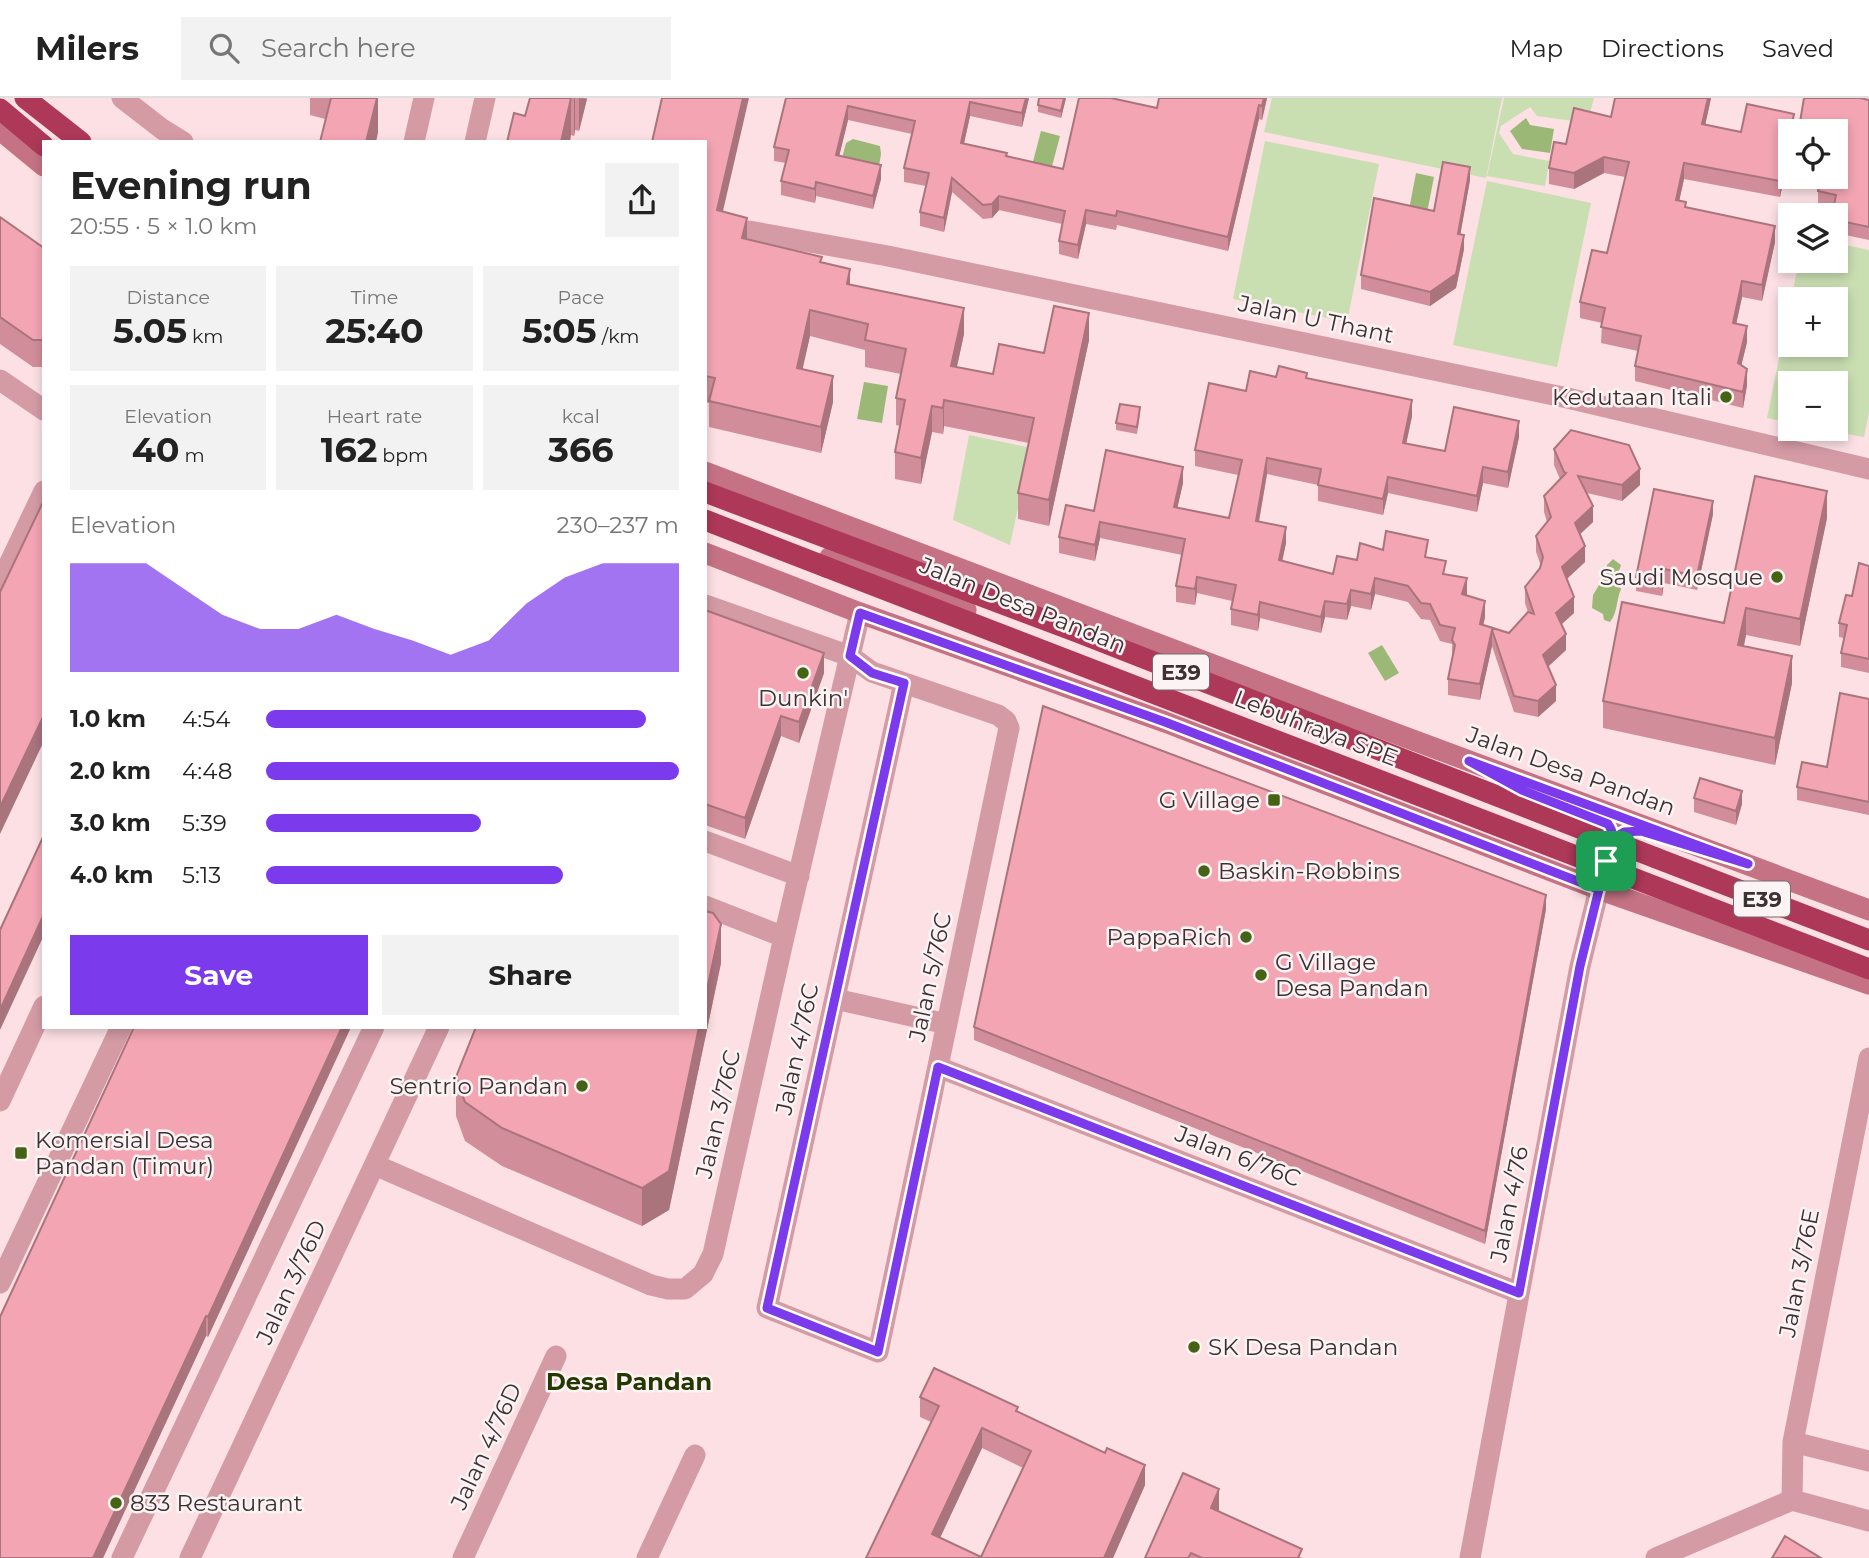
<!DOCTYPE html>
<html lang="en">
<head>
<meta charset="utf-8">
<style>
	:root { --surface:#fff; --page:#f2f2f2; --text:#222; --muted:#767676; --line:#e0e0e0; --accent:#7c3aed }
	body { margin:0; font-family:Montserrat,sans-serif; background:var(--page); color:var(--text); height:100vh; display:flex; flex-direction:column; font-size:26px; white-space:nowrap }
	* { box-sizing:border-box; margin:0 }
	p { font-size:23px; color:var(--muted) }
	.icon { flex:none; width:38px; height:38px; fill:none; stroke:currentColor; stroke-width:2; stroke-linecap:round; stroke-linejoin:round }
	.map { position:relative; flex:1; overflow:hidden }
	.details { position:absolute; left:42px; top:42px; width:665px; height:889px; display:flex; flex-direction:column; background:var(--surface); border-radius:0px; box-shadow:0 4px 10px #0003 }
	.details>* { flex:none }
	.buttons { position:absolute; left:1778px; top:21px; display:grid; gap:14px }
	.buttons a { display:grid; place-items:center; width:70px; height:70px; border-radius:0px; background:var(--surface); box-shadow:0 4px 10px #0003; font-size:35px }
	.pin { position:absolute; display:grid; place-items:center; width:60px; height:60px; color:#fff; margin:-30px; border-radius:14px; box-shadow:0 4px 10px #0006 }
	.round { display:grid; place-items:center; flex:none; width:74px; height:74px; border-radius:0px; background:var(--page) }
	.headline { display:flex; align-items:center; justify-content:space-between; height:119px; padding:0 28px }
	h1 { font-size:38px; font-weight:700; line-height:52px }
	.figures { display:grid; grid-template-columns:repeat(3,1fr); gap:10px; height:119px; padding:7px 28px }
	.figures div { display:grid; align-content:center; border-radius:0px; background:var(--page); text-align:center }
	.figures b { font-size:35px; font-weight:700 }
	.figures small { font-size:19px; font-weight:400 }
	.figures p { font-size:19px }
	.chart { height:196px; padding:14px 28px }
	.chart p { display:flex; justify-content:space-between }
	.chart svg { width:100%; height:126px; margin-top:7px; fill:var(--accent); opacity:.7 }
	.cta { display:flex; gap:14px; margin-top:auto; padding:14px 28px }
	.cta a { flex:1; height:80px; border-radius:0px; background:var(--accent); color:#fff; font-size:28px; font-weight:700; line-height:80px; text-align:center }
	.cta a+a { background:var(--page); color:var(--text) }
	ul { padding:0 28px; list-style:none; font-size:23px }
	li { display:grid; grid-template-columns:112px 84px 1fr; align-items:center; height:52px }
	li i { height:18px; border-radius:9px; background:var(--accent) }
	header { display:flex; align-items:center; gap:42px; box-sizing:border-box; height:98px; padding:0 35px; background:var(--surface); border-bottom:2px solid var(--line) }
	header strong { font-size:33px }
	nav { display:flex; gap:38px; margin-inline-start:auto; font-size:24px }
	.search { width:490px; height:63px; background:var(--page); display:flex; align-items:center; gap:18px; box-sizing:border-box; padding:0 24px; border-radius:0px; color:var(--muted); font-size:26px }
	.map>svg:first-child { display:block }
</style>
</head>
<body>
<header>
<strong>Milers</strong>
<div class="search"><svg class="icon" aria-label="search" viewBox="0 0 24 24"><circle cx="10" cy="10" r="6"/><path d="M15 15l6 6"/></svg>Search here</div>
<nav><a>Map</a><a>Directions</a><a>Saved</a></nav>
</header>
<div class="map">
<svg width="1869" height="1460" viewBox="0 0 1869 1460">
	<rect width="100%" height="100%" fill="#fce0e4"/>
	<path fill="#c9deb1" d="M1272,0H1502L1486,80L1264,34Z
		M1504,0H1594L1590,15L1580,24L1537,18L1530,9L1501,28L1499,35L1513,56L1549,63L1545,88L1487,78Z
		M1265,43L1379,66L1347,224L1233,201Z
		M1487,83L1591,105L1557,269L1453,247Z
		M1836,145L1869,152V314L1864,339L1820,331H1836V285H1790V325L1767,320L1790,205V247H1836V201H1791L1799,163H1836Z
		M969,337L1031,350L1010,447L953,422Z"/>
	<path fill="#9bb877" d="M1526,20L1530,27L1554,31L1550,55L1522,51L1510,33Z
		M1041,33L1060,38L1050,76L1031,71Z
		M853,41L880,48L881,56L879,68L842,60L846,45Z
		M1416,75L1434,79L1426,120L1408,117Z
		M864,284L888,288L882,325L857,321Z
		M1613,461L1621,467L1616,482L1621,491C1616,502 1618,514 1610,524L1604,522L1603,516L1592,510L1593,497L1602,482L1607,467Z
		M1382,547L1399,575L1385,583L1368,555Z"/>
	<g fill="none" stroke-linecap="round" stroke-linejoin="round">
		<path stroke="#d49ba5" stroke-width="21" d="M122,0L162,31L183,44
			M414,44L424,0
			M475,44L485,0
			M749,133L888,158L1563,299L1869,371
			M0,282L44,312
			M0,485L44,393
			M705,507L850,558L872,574L998,617L1006,623L1009,630L878,1254L767,1210L904,585
			M705,743L799,778
			M705,808L784,839
			M835,901L947,926
			M938,969L1519,1195
			M0,1003L44,908
			M375,1067L651,1187L668,1191H685L703,1176L713,1156L784,839L860,515
			M0,1185L121,929
			M1793,1344L1869,1363
			M1792,1402L1793,1344L1869,960
			M122,1460L374,929
			M190,1460L439,929
			M463,1460L556,1258
			M647,1460L695,1357
			M1470,1460L1580,868L1606,763
			M1656,1460L1792,1402L1869,1423"/>
		<path stroke="#c57384" stroke-width="21" d="M0,32L44,68
			M705,374L1319,607L1869,812
			M705,455L860,515L1165,624L1598,791L1869,886
			M830,459L966,512"/>
		<path stroke="#ad3858" stroke-width="21" d="M0,11L44,48
			M705,422L826,469
			M1656,760L1869,842"/>
		<path stroke="#ad3858" stroke-width="21" d="M25,0L81,44
			M705,394L1077,534L1656,760
			M826,469L1869,871"/>
	</g>
	<path fill="#d18e9a" fill-rule="evenodd" d="M310,0H378V35L310,17Z
		M530,0H587L579,33L575,32L574,38L571,37L525,18Z
		M786,0H1029L1022,29L970,18L964,45L1007,59L1063,71L1157,10L1267,0L1262,22L1259,21L1228,153L1117,127L1116,132L1086,126L1078,161L1059,156V143L1062,126L999,112L992,120L983,121L952,94L944,134L920,128V114L926,88L904,84V70L912,36L848,22L839,58L881,81L873,111L816,98L815,105L781,97V83L786,65L774,63V49Z
		M1066,0L1061,20L1038,14V7Z
		M1711,0L1705,27L1741,34L1794,32V33H1790V52L1780,99L1684,81L1679,102L1686,109L1775,144L1762,203L1742,199L1736,226L1747,244L1741,268L1747,287L1743,310L1635,283V268L1638,253L1601,245L1602,225L1580,220V204L1607,155L1625,79L1604,75L1574,91L1549,86V70L1566,46L1611,19Z
		M1869,2V142L1836,135V117L1833,110L1818,107V93L1836,33H1799V30Z
		M705,44L723,114L747,141L822,165L850,187L964,236L957,269L993,276L1044,255L1089,242L1049,428L1018,421V395L1029,345L944,328L943,336L932,334L921,386L895,381V354L900,328L896,327V300L901,276L865,269V252L810,238L802,271L833,304L821,355L709,329V305L705,304Z
		M1470,82L1460,136L1464,151L1456,190L1430,208L1361,191V177Z
		M0,119L44,150V269H33L0,246Z
		M1276,279L1307,280L1412,318L1406,346L1445,353L1519,339L1508,390L1483,385L1477,414L1388,395L1383,417L1318,403V387L1267,376L1259,424L1286,445L1282,463L1333,476L1357,462L1383,452L1427,459L1446,477L1485,519L1483,528L1509,535L1528,514L1525,505V489L1541,468L1536,454V438L1547,424L1544,414V398L1560,381L1554,367V351L1640,387L1622,403L1587,395L1593,424L1580,436L1585,464L1567,481L1574,515L1562,526L1566,552L1548,569L1556,603L1538,619L1514,614L1492,548L1480,602L1448,597V581L1452,559V546L1440,543L1430,522L1421,521L1408,504L1375,496L1371,512L1351,508L1347,522L1325,519L1321,535L1260,520L1258,533L1231,527V511L1232,503L1197,495L1195,507L1176,504V488L1182,457L1100,440L1095,463L1059,455V439L1094,413L1183,385L1177,410L1229,420L1238,377L1195,368V352L1246,293Z
		M1140,316L1137,336L1116,332V325Z
		M1713,416L1697,492L1664,485L1662,498L1636,493V479Z
		M1827,420L1800,548L1746,537L1744,548L1792,585L1775,667L1603,630V603L1724,525Z
		M1869,468V575L1841,569V555L1844,540L1839,539V525L1852,498Z
		M705,512L824,575L799,645L781,638L745,741L705,727Z
		M1869,601V717L1797,702V689L1827,669Z
		M1694,700L1742,706L1736,727L1694,714Z
		M1546,811L1485,1146L974,942V929Z
		M721,865L669,1112L642,1128L502,1068L465,1043L456,1018V979Z
		M134,929H351L208,1239L206,1238L103,1460H0Z
		M920,1299L1018,1314L1145,1387L1113,1460H866L931,1324L920,1319ZM982,1350L1023,1370L981,1459L940,1440Z
		M1219,1412V1413L1302,1460H1145Z"/>
	<path fill="#aa747d" d="M377,0H378V35L376,44H366Z
		M571,0V37L570,44H561Z
		M574,0H575V32L574,38Z
		M579,0L587,1L579,33Z
		M743,0H749L717,139V112Z
		M1026,0H1029L1022,29V15Z
		M1064,0H1066L1061,20V13Z
		M1264,0H1267L1262,22V8Z
		M1708,0H1711L1702,42V26Z
		M970,4V18L961,59V45Z
		M1259,7V21L1228,153V139Z
		M848,8V22L836,71V57Z
		M1794,16V33H1791Z
		M1790,36V52L1780,99V83Z
		M1604,59V75L1574,91V75Z
		M1684,65V81L1676,118V102Z
		M881,67V81L873,111V98Z
		M1470,69V82L1458,150V136Z
		M952,80V94L944,134V120Z
		M816,84V98L815,105V91Z
		M999,98V112L992,120V106Z
		M1086,112V126L1078,161V147Z
		M747,120V146L742,140Z
		M1775,128V144L1762,203V187Z
		M1464,137V151L1456,190L1430,208V194Z
		M850,171V197L847,186Z
		M1742,183V199L1733,241V225Z
		M964,210V236L951,295V268Z
		M810,212V238L797,296V270Z
		M1089,215V242L1049,428V402Z
		M1747,228V244L1738,281V265Z
		M1747,271V287L1743,310V294Z
		M833,278V304L821,355V329Z
		M944,302V328L943,336V310Z
		M1412,302V318L1403,361V345Z
		M932,308V334L921,386V360Z
		M1519,323V339L1508,390V374Z
		M1267,360V376L1256,439V423Z
		M1183,369V385L1174,425V409Z
		M1483,369V385L1477,414V398Z
		M1640,371V387L1622,403V387Z
		M1388,379V395L1383,417V401Z
		M1827,393V420L1800,548V521Z
		M1713,403V416L1697,492V478Z
		M1593,408V424L1575,441V425Z
		M1100,424V440L1095,463V447Z
		M1286,429V445L1279,478V462Z
		M1585,448V464L1562,485V469Z
		M1664,471V485L1662,498V485Z
		M1197,479V495L1195,507V491Z
		M1375,480V496L1371,512V496Z
		M1467,480V497L1462,512V496Z
		M1351,492V508L1347,522V506Z
		M1574,499V515L1556,531V515Z
		M1325,503V519L1321,535V519Z
		M1485,503V519L1480,542V526Z
		M1260,504V520L1258,533V517Z
		M1746,510V537L1738,574V547Z
		M1492,532V548L1480,602V586Z
		M1566,536V552L1543,573V557Z
		M824,555V575L799,645V624Z
		M1792,558V585L1775,667V640Z
		M1556,587V603L1538,619V603Z
		M44,617V643L0,736V709Z
		M781,618V638L745,741V720Z
		M1742,693V706L1736,727V713Z
		M1546,797V811L1485,1146V1133Z
		M44,816V837L0,932V912Z
		M721,826V865L669,1112L642,1128V1090L699,929H705V901Z
		M342,929H351L208,1239V1219Z
		M206,1218V1238L103,1460H93Z
		M982,1330V1350L932,1457V1436Z
		M1145,1367V1387L1113,1460H1104Z
		M1219,1391V1412L1211,1430V1410Z"/>
	<path fill="#f3a5b3" stroke="#aa747d" stroke-width="2" fill-rule="evenodd" d="M331,0H377L366,44H320Z
		M530,0H571L561,44H507L514,15L525,18Z
		M662,0H743L717,112L747,120L742,140L822,159L820,164L850,171L847,186L964,210L951,268L993,276L999,246L1044,255L1054,208L1089,215L1049,402L1018,395L1034,320L944,302L943,310L932,308L921,360L895,354L905,302L896,300L906,251L865,242L868,226L810,212L797,270L833,278L821,329L709,303L715,280L705,278V44H652Z
		M786,0H1026L1022,15L970,4L961,45L1007,55L1006,58L1063,71L1079,0H1111L1157,10L1159,0H1264L1262,8L1259,7L1228,139L1117,113L1116,118L1086,112L1078,147L1059,143L1065,113L999,98L992,106L983,107L952,80L944,120L920,114L929,75L904,70L915,23L848,8L836,57L881,67L873,98L816,84L815,91L781,83L789,52L774,49Z
		M1039,0H1064L1061,13L1038,7Z
		M1615,0H1708L1702,26L1741,34L1747,6L1794,16L1780,83L1684,65L1676,102L1686,104L1685,109L1775,128L1762,187L1742,183L1733,225L1747,228L1738,265L1747,271L1743,294L1635,268L1641,238L1601,229L1605,210L1580,204L1592,152L1607,155L1629,64L1604,59L1574,75L1549,70L1554,44L1566,46L1574,10L1611,19Z
		M1804,0H1860L1869,2V129L1836,122V117H1832L1836,97L1818,93L1821,79H1836V33H1816L1799,30Z
		M1443,64L1470,69L1458,136L1464,137L1456,176L1430,194L1361,177L1374,100L1434,113Z
		M0,119L44,150V242H33L0,219Z
		M1279,268L1307,275L1306,280L1412,302L1403,345L1445,353L1454,309L1519,323L1508,374L1483,369L1477,398L1388,379L1383,401L1318,387L1321,371L1267,360L1256,423L1286,429L1279,462L1333,476L1337,458L1357,462L1360,445L1383,452L1386,433L1428,442L1425,459L1446,463L1443,476L1467,480L1462,496L1485,503L1480,526L1509,535L1528,514L1534,516L1525,489L1540,470L1543,459L1536,438L1551,419L1544,398L1566,375L1564,374L1554,351L1571,332L1629,347L1640,371L1622,387L1578,378L1593,408L1575,425L1585,448L1562,469L1574,499L1556,515L1566,536L1543,557L1556,587L1538,603L1514,598L1492,532L1480,586L1448,581L1455,547L1452,542L1455,530L1440,527L1430,506L1421,505L1408,488L1375,480L1371,496L1351,492L1347,506L1325,503L1321,519L1260,504L1258,517L1231,511L1236,487L1197,479L1195,491L1176,488L1185,441L1100,424L1095,447L1059,439L1066,407L1094,413L1106,352L1183,369L1174,409L1229,420L1242,362L1195,352L1209,285L1246,293L1250,273L1276,279Z
		M1120,306L1140,309L1137,329L1116,325Z
		M1755,378L1827,393L1800,521L1746,510L1738,547L1792,558L1775,640L1603,603L1622,504L1724,525Z
		M1654,391L1713,403L1697,478L1664,471L1662,485L1636,479Z
		M44,402V617L0,709V494Z
		M1859,465L1869,468V561L1841,555L1847,527L1839,525L1846,497L1852,498Z
		M705,512L824,555L799,624L781,618L745,720L705,706Z
		M1840,595L1869,601V704L1797,689L1802,664L1827,669Z
		M1043,608L1546,797L1485,1133L974,929Z
		M1700,680L1742,693L1736,713L1694,700Z
		M44,737V816L0,912V832Z
		M705,813L713,815L721,826L705,901Z
		M134,929H342L208,1219L206,1218L93,1460H0V1219Z
		M476,929H699L669,1073L642,1090L502,1030L465,1004L456,979Z
		M934,1270L1018,1309L1016,1313L1105,1355L1107,1350L1145,1367L1104,1460H866L939,1308L920,1299ZM982,1330L1031,1353L981,1459L932,1436Z
		M1183,1375L1219,1391L1211,1410L1302,1451L1298,1460H1202L1191,1455L1188,1460H1145Z
		M1785,1438L1821,1460H1772Z"/>
	<g fill="none" stroke-linecap="round" stroke-linejoin="round">
		<g stroke="#fff" stroke-width="14">
			<path id="route" d="M1606,763L1580,868L1519,1195L938,969L878,1254L767,1210L904,585L872,575L850,558L860,515L1165,624L1598,791L1614,740L1624,734L1641,733L1748,766L1469,663L1522,692L1608,726C1617,738 1611,749 1606,763"/>
		</g>
		<use href="#route" stroke="#7c3aed" stroke-width="9"/>
	</g>
	<g fill="#466214" stroke="#fbf3f4" stroke-width="2.5">
		<circle cx="1726" cy="299" r="7"/>
		<circle cx="1777" cy="479" r="7"/>
		<circle cx="803" cy="575" r="7"/>
		<rect x="1267" y="695" width="14" height="14" rx="3.5"/>
		<circle cx="1204" cy="773" r="7"/>
		<circle cx="1246" cy="839" r="7"/>
		<circle cx="1261" cy="877" r="7"/>
		<circle cx="582" cy="988" r="7"/>
		<rect x="14" y="1048" width="14" height="14" rx="3.5"/>
		<circle cx="1194" cy="1249" r="7"/>
		<circle cx="116" cy="1405" r="7"/>
	</g>
	<g text-anchor="middle" dominant-baseline="central" stroke-width="5" stroke-linejoin="round" paint-order="stroke">
		<g fill="#fbf3f4" stroke="#776b6d" stroke-width="2">
			<rect x="1153" y="556.5" width="56" height="35" rx="5"/>
			<rect x="1734" y="783.5" width="56" height="35" rx="5"/>
		</g>
		<g font-size="21" font-weight="bold" fill="#3e3133">
			<text x="1181" y="574">E39</text>
			<text x="1762" y="801">E39</text>
		</g>
		<g font-size="23" fill="#3e3133" stroke="#fbf3f4">
			<text transform="translate(1316 221) rotate(12)">Jalan U Thant</text>
			<text transform="translate(1023 507) rotate(22)">Jalan Desa Pandan</text>
			<text transform="translate(1316 630) rotate(21)">Lebuhraya SPE</text>
			<text transform="translate(1571 673) rotate(20)">Jalan Desa Pandan</text>
			<text transform="translate(930 879) rotate(-78)">Jalan 5/76C</text>
			<text transform="translate(797 951) rotate(-78)">Jalan 4/76C</text>
			<text transform="translate(718 1016) rotate(-77)">Jalan 3/76C</text>
			<text transform="translate(1238 1058) rotate(21)">Jalan 6/76C</text>
			<text transform="translate(1509 1106) rotate(-79)">Jalan 4/76</text>
			<text transform="translate(1799 1175) rotate(-79)">Jalan 3/76E</text>
			<text transform="translate(291 1184) rotate(-65)">Jalan 3/76D</text>
			<text transform="translate(486 1348) rotate(-65)">Jalan 4/76D</text>
		</g>
		<g font-size="23" fill="#3e3133" stroke="#fbf3f4" text-anchor="end">
			<text x="1712" y="299">Kedutaan Itali</text>
			<text x="1763" y="479">Saudi Mosque</text>
			<text x="803" y="600" text-anchor="middle">Dunkin'</text>
			<text x="1260" y="702">G Village</text>
			<text x="1218" y="773" text-anchor="start">Baskin-Robbins</text>
			<text x="1232" y="839">PappaRich</text>
			<text x="1275" y="864" text-anchor="start">G Village<tspan x="1275" dy="26">Desa Pandan</tspan></text>
			<text x="568" y="988">Sentrio Pandan</text>
			<text x="35" y="1042" text-anchor="start">Komersial Desa<tspan x="35" dy="26">Pandan (Timur)</tspan></text>
			<text x="1208" y="1249" text-anchor="start">SK Desa Pandan</text>
			<text x="130" y="1405" text-anchor="start">833 Restaurant</text>
		</g>
		<g font-size="24" font-weight="bold" fill="#253801" stroke="#fbf3f4">
			<text x="629" y="1283">Desa Pandan</text>
		</g>
	</g>
</svg>
<div class="buttons">
<a><svg class="icon" aria-label="locate" viewBox="0 0 24 24"><circle cx="12" cy="12" r="6"/><path d="M12 2v4M12 18v4M2 12h4M18 12h4"/></svg></a>
<a><svg class="icon" aria-label="layers" viewBox="0 0 24 24"><path d="M12 4l9 5-9 5-9-5zM3 14l9 5 9-5"/></svg></a>
<a>+</a>
<a>−</a>
</div>
<div class="pin" style="left:1606px;top:763px;background:#1e9e55"><svg class="icon" aria-label="arrive" viewBox="0 0 24 24"><path d="M6 21V4h12l-3 4 3 4H6"/></svg></div>
<section class="details">
<div class="headline"><div><h1>Evening run</h1><p>20:55 · 5 × 1.0 km</p></div><a class="round"><svg class="icon" aria-label="share" viewBox="0 0 24 24"><path d="M12 15V3M7 8l5-5 5 5M5 13v7h14v-7"/></svg></a></div>
<div class="figures">
<div><p>Distance</p><b>5.05<small> km</small></b></div>
<div><p>Time</p><b>25:40</b></div>
<div><p>Pace</p><b>5:05<small> /km</small></b></div>
</div>
<div class="figures">
<div><p>Elevation</p><b>40<small> m</small></b></div>
<div><p>Heart rate</p><b>162<small> bpm</small></b></div>
<div><p>kcal</p><b>366</b></div>
</div>
<div class="chart"><p><span>Elevation</span>230–237 m</p>
<svg viewBox="0 0 160 44" preserveAspectRatio="none"><path d="M0 44V6L10 6L20 6L30 15L40 24L50 29L60 29L70 24L80 29L90 33L100 38L110 33L120 20L130 11L140 6L150 6L160 6V44z"/></svg>
</div>
<ul>
<li><b>1.0 km</b>4:54<i style="width:92%"></i></li>
<li><b>2.0 km</b>4:48<i style="width:100%"></i></li>
<li><b>3.0 km</b>5:39<i style="width:52%"></i></li>
<li><b>4.0 km</b>5:13<i style="width:72%"></i></li>
</ul>
<div class="cta"><a>Save</a><a>Share</a></div>
</section>
</div>
</body>
</html>
